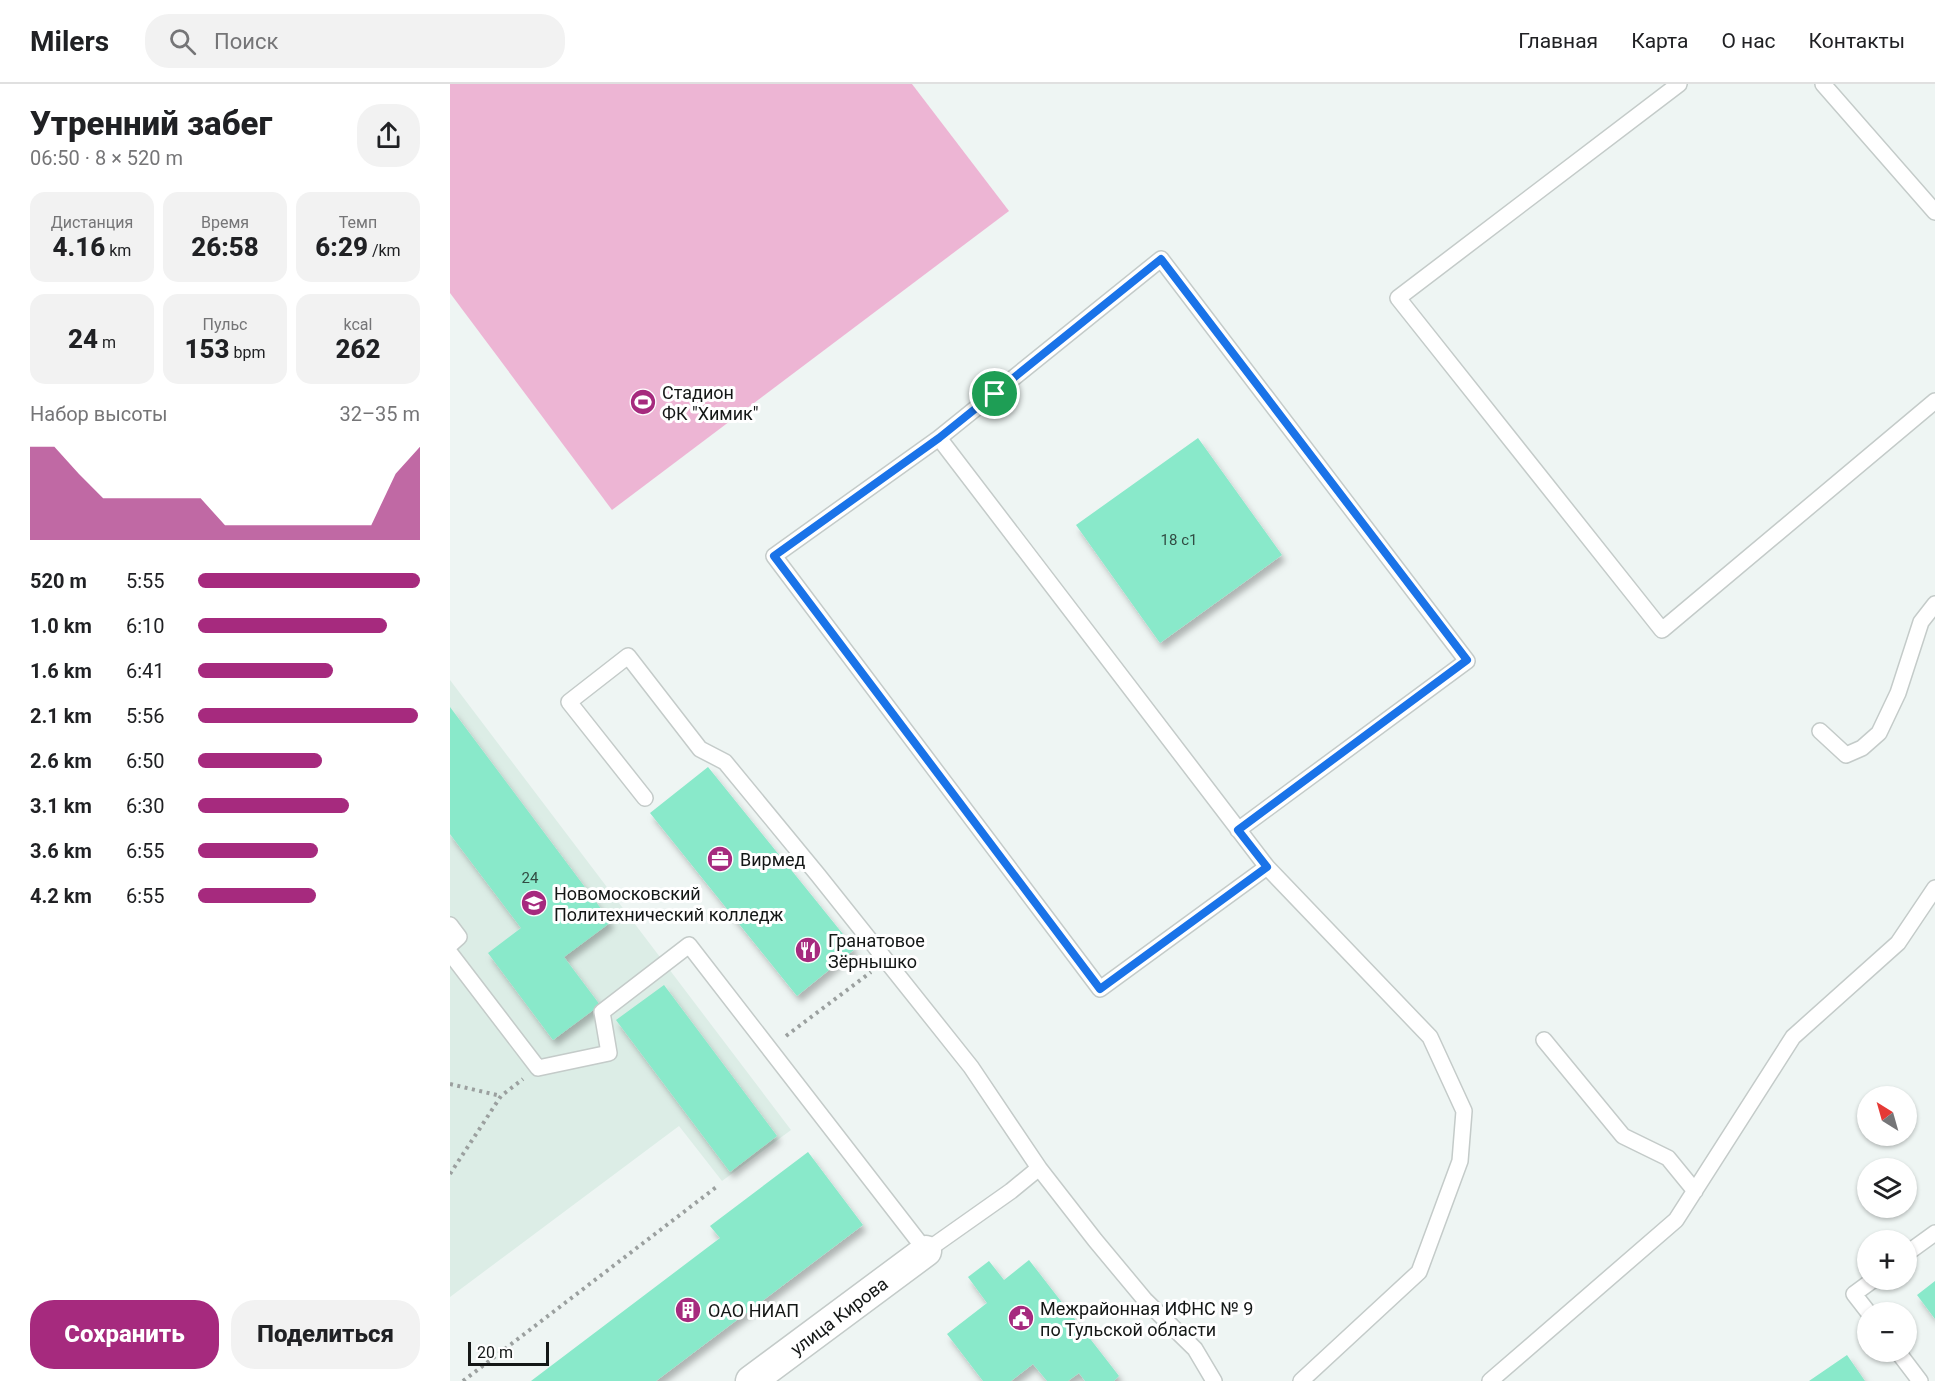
<!DOCTYPE html>
<html lang="ru">
<head>
<meta charset="utf-8">
<style>
	:root { --surface:#fff; --page:#f2f2f2; --text:#202124; --muted:#757577; --line:#e0e0e0; --accent:#a62a7e }
	body { margin:0; font-family:Roboto,sans-serif; background:var(--page); color:var(--text); height:100vh; display:flex; flex-direction:column; font-size:22px; white-space:nowrap }
	* { box-sizing:border-box; margin:0 }
	p { font-size:20px; color:var(--muted) }
	.icon { flex:none; width:33px; height:33px; fill:none; stroke:currentColor; stroke-width:2; stroke-linecap:round; stroke-linejoin:round }
	.map { position:relative; flex:1; overflow:hidden }
	.drawer { display:flex; flex-direction:column; background:var(--surface); width:450px }
	.drawer>* { flex:none }
	.needle { width:39px; rotate:323deg }
	.fabs { position:absolute; left:1407px; top:1002px; display:grid; gap:12px }
	.fabs a { display:grid; place-items:center; width:60px; height:60px; border-radius:50%; background:var(--surface); box-shadow:0 2px 4px #0004; font-size:30px }
	.scale { position:absolute; left:18px; bottom:15px; width:81px; box-sizing:border-box; padding-left:6px; border:3px solid #141716; border-top:0; font-size:16px; line-height:21px; white-space:nowrap; color:#141716; -webkit-text-stroke:4px #fff; paint-order:stroke }
	.pin { position:absolute; display:grid; place-items:center; width:51px; height:51px; color:#fff; margin:-26px; border:3px solid #fff; border-radius:50%; box-shadow:0 2px 6px #0007 }
	.round { display:grid; place-items:center; flex:none; width:63px; height:63px; border-radius:24px; background:var(--page) }
	.head { display:flex; align-items:center; justify-content:space-between; height:102px; padding:0 30px }
	h1 { font-size:33px; font-weight:800; line-height:45px }
	.metrics { display:grid; grid-template-columns:repeat(3,1fr); gap:9px; height:102px; padding:6px 30px }
	.metrics div { display:grid; align-content:center; border-radius:15px; background:var(--page); text-align:center }
	.metrics b { font-size:26px; font-weight:800 }
	.metrics small { font-size:16px; font-weight:400 }
	.metrics p { font-size:16px }
	.chart { height:168px; padding:12px 30px }
	.chart p { display:flex; justify-content:space-between }
	.chart svg { width:100%; height:108px; margin-top:6px; fill:var(--accent); opacity:.7 }
	.button { display:flex; gap:12px; margin-top:auto; padding:12px 30px }
	.button a { flex:1; height:69px; border-radius:24px; background:var(--accent); color:#fff; font-size:24px; font-weight:800; line-height:69px; text-align:center }
	.button a+a { background:var(--page); color:var(--text) }
	ul { padding:0 30px; list-style:none; font-size:20px }
	li { display:grid; grid-template-columns:96px 72px 1fr; align-items:center; height:45px }
	li i { height:15px; border-radius:8px; background:var(--accent) }
	header { display:flex; align-items:center; gap:36px; box-sizing:border-box; height:84px; padding:0 30px; background:var(--surface); border-bottom:2px solid var(--line) }
	header strong { font-size:28px }
	nav { display:flex; gap:33px; margin-inline-start:auto; font-size:21px }
	.search { width:420px; height:54px; background:var(--page); display:flex; align-items:center; gap:15px; box-sizing:border-box; padding:0 21px; border-radius:24px; color:var(--muted); font-size:22px }
	main { display:flex; flex:1; min-height:0 }
	.map>svg:first-child { display:block }
</style>
</head>
<body>
<header>
<strong>Milers</strong>
<div class="search"><svg class="icon" aria-label="search" viewBox="0 0 24 24"><circle cx="10" cy="10" r="6"/><path d="M15 15l6 6"/></svg>Поиск</div>
<nav><a>Главная</a><a>Карта</a><a>О нас</a><a>Контакты</a></nav>
</header>
<main>
<section class="drawer">
<div class="head"><div><h1>Утренний забег</h1><p>06:50 · 8 × 520 m</p></div><a class="round"><svg class="icon" aria-label="share" viewBox="0 0 24 24"><path d="M12 15V3M7 8l5-5 5 5M5 13v7h14v-7"/></svg></a></div>
<div class="metrics">
<div><p>Дистанция</p><b>4.16<small> km</small></b></div>
<div><p>Время</p><b>26:58</b></div>
<div><p>Темп</p><b>6:29<small> /km</small></b></div>
</div>
<div class="metrics">
<div><b>24<small> m</small></b></div>
<div><p>Пульс</p><b>153<small> bpm</small></b></div>
<div><p>kcal</p><b>262</b></div>
</div>
<div class="chart"><p><span>Набор высоты</span>32–35 m</p>
<svg viewBox="0 0 160 44" preserveAspectRatio="none"><path d="M0 44V6L10 6L20 17L30 27L40 27L50 27L60 27L70 27L80 38L90 38L100 38L110 38L120 38L130 38L140 38L150 17L160 6V44z"/></svg>
</div>
<ul>
<li><b>520 m</b>5:55<i style="width:100%"></i></li>
<li><b>1.0 km</b>6:10<i style="width:85%"></i></li>
<li><b>1.6 km</b>6:41<i style="width:61%"></i></li>
<li><b>2.1 km</b>5:56<i style="width:99%"></i></li>
<li><b>2.6 km</b>6:50<i style="width:56%"></i></li>
<li><b>3.1 km</b>6:30<i style="width:68%"></i></li>
<li><b>3.6 km</b>6:55<i style="width:54%"></i></li>
<li><b>4.2 km</b>6:55<i style="width:53%"></i></li>
</ul>
<div class="button"><a>Сохранить</a><a>Поделиться</a></div>
</section>
<div class="map">
<svg width="1485" height="1297" viewBox="0 0 1485 1297">
	<defs>
		<filter id="shadow"><feDropShadow dx="3.5" dy="6" stdDeviation="3" flood-color="#0004"/></filter>
	</defs>
	<rect width="100%" height="100%" fill="#eef5f3"/>
	<path fill="#dcede6" d="M0,596L341,1046L272,1097L229,1042L0,1213Z"/>
	<path fill="#edb5d4" d="M0,0H462L559,127L162,426L0,209Z"/>
	<path fill="#89e9ca" filter="url(#shadow)" d="M748,354L832,471L710,559L626,441Z
		M0,623L161,838L114,873L150,921L103,956L38,869L71,844L0,750Z
		M258,683L405,865L347,912L200,729Z
		M214,901L327,1052L280,1088L166,936Z
		M358,1068L413,1141L206,1297H81L270,1154L260,1142Z
		M579,1176L669,1292L664,1297H635L629,1289L618,1297H597L583,1280L561,1297H533L497,1250L537,1219L518,1193L539,1177L554,1196Z
		M1485,1197V1235L1467,1211Z
		M1397,1271L1415,1297H1359Z"/>
	<g fill="none" stroke-linecap="round" stroke-linejoin="round">
		<g stroke="#c4cbc9" stroke-width="18">
			<path id="service" d="M1229,0L948,214L1212,546L1485,317
				M1373,0L1485,128
				M489,354L711,175L1017,577L788,746
				M1370,647L1396,671L1412,664L1429,649L1448,609L1471,538L1485,520
				M195,714L119,618L178,572L250,665L275,678L368,791L521,983L589,1084
				M817,783L650,905L324,472L489,354L817,783L980,953L1014,1027L1010,1077L969,1188L851,1297
				M0,841L9,853L0,861
				M0,869L88,984L159,969L152,928L239,861L476,1167L561,1107L589,1084L645,1156L695,1216L745,1265L764,1297
				M1094,956L1173,1052L1218,1074L1245,1107
				M1456,1170L1485,1149
				M1418,1228L1404,1210L1423,1196
				M1448,1268L1470,1297
				M1040,1297L1226,1136L1343,953L1448,859L1485,804"/>
		</g>
		<g stroke="#c4cbc9" stroke-width="33">
			<path id="minor" d="M301,1297L476,1167"/>
		</g>
		<path stroke="#9ba09f" stroke-width="4" stroke-dasharray="3 4.5" stroke-linecap="butt" d="M336,952L421,888
			M0,1000L51,1012
			M0,1090L51,1012L73,995
			M13,1297L269,1101"/>
		<use href="#service" stroke="#fff" stroke-width="15"/>
		<use href="#minor" stroke="#fff" stroke-width="30"/>
	</g>
	<g fill="none" stroke-linecap="round" stroke-linejoin="round">
		<g stroke="#fff" stroke-width="12">
			<path id="route" d="M711,175L1017,576L788,746L817,783L650,905L324,472L489,354Z"/>
		</g>
		<use href="#route" stroke="#1a73e8" stroke-width="8"/>
	</g>
	<defs>
		<g id="stadium-disc" transform="scale(1.35)"><circle r="9.5" fill="#a62a7e" stroke="#fff"/><path d="M0-5a6.5 5 0 1 0 0 10a6.5 5 0 1 0 0-10ZM-3.5-1.8h7v3.6h-7Z" fill="#fff"/></g>
		<g id="office-disc" transform="scale(1.35)"><circle r="9.5" fill="#a62a7e" stroke="#fff"/><path d="M-6-3h4V-5.5h4V-3h4V5H-6ZM-1-4.5V-3h2v-1.5ZM-6 0V1H6V0Z" fill="#fff"/></g>
		<g id="university-disc" transform="scale(1.35)"><circle r="9.5" fill="#a62a7e" stroke="#fff"/><path d="M0-5L7-2L0 1L-7-2ZM-4 1L0 2.5L4 1V4Q0 6-4 4Z" fill="#fff"/></g>
		<g id="restaurant-disc" transform="scale(1.35)"><circle r="9.5" fill="#a62a7e" stroke="#fff"/><path d="M-5-6h1v4h1v-4h1v4h1v-4h1v5L-1.5 .5V6h-2V.5L-5-1ZM5-6V6H3V1.5H1.5Q1.5-4 5-6Z" fill="#fff"/></g>
		<g id="building-disc" transform="scale(1.35)"><circle r="9.5" fill="#a62a7e" stroke="#fff"/><path d="M-4-6H4V6H1V3H-1V6H-4ZM-2.5-4.3h1.7v1.8h-1.7ZM.8-4.3h1.7v1.8H.8ZM-2.5-1h1.7V.8h-1.7ZM.8-1h1.7V.8H.8Z" fill="#fff"/></g>
		<g id="civic-disc" transform="scale(1.35)"><circle r="9.5" fill="#a62a7e" stroke="#fff"/><path d="M-.6-6.5H3V-4.5H.6V-3L4-1V1h2V6H-6V1h2V-1L-.6-3ZM-1.2 2.5V6h2.4V2.5Z" fill="#fff"/></g>
	</defs>
	<g fill-rule="evenodd">
		<use href="#stadium-disc" x="193" y="318"/>
		<use href="#office-disc" x="270" y="775"/>
		<use href="#university-disc" x="84" y="819"/>
		<use href="#restaurant-disc" x="358" y="866"/>
		<use href="#building-disc" x="238" y="1226"/>
		<use href="#civic-disc" x="571" y="1234"/>
	</g>
	<g text-anchor="middle" dominant-baseline="central" stroke-width="6" stroke-linejoin="round" paint-order="stroke">
		<g font-size="15" fill="#314c43">
			<text x="729" y="456">18 с1</text>
			<text x="80" y="794">24</text>
		</g>
		<g font-size="18" fill="#141716" stroke="#fff" text-anchor="start">
			<text x="212" y="308">Стадион<tspan x="212" dy="21">ФК "Химик"</tspan></text>
			<text x="290" y="775">Вирмед</text>
			<text x="104" y="809">Новомосковский<tspan x="104" dy="21">Политехнический колледж</tspan></text>
			<text x="378" y="856">Гранатовое<tspan x="378" dy="21">Зёрнышко</tspan></text>
			<text x="590" y="1224">Межрайонная ИФНС № 9<tspan x="590" dy="21">по Тульской области</tspan></text>
			<text x="258" y="1226">ОАО НИАП</text>
		</g>
		<g font-size="18" fill="#141716" stroke="#fff">
			<text transform="translate(389 1232) rotate(-37)">улица Кирова</text>
		</g>
	</g>
</svg>
<div class="fabs">
<a><svg class="needle" viewBox="-14 -14 28 28"><path d="M0-13l5 13h-10z" fill="#e53935"/><path d="M0 13l5-13h-10z" fill="#757577"/></svg></a>
<a><svg class="icon" aria-label="layers" viewBox="0 0 24 24"><path d="M12 4l9 5-9 5-9-5zM3 14l9 5 9-5"/></svg></a>
<a>+</a>
<a>−</a>
</div>
<div class="scale">20 m</div>
<div class="pin" style="left:545px;top:310px;background:#1e9e55"><svg class="icon" aria-label="arrive" viewBox="0 0 24 24"><path d="M6 21V4h12l-3 4 3 4H6"/></svg></div>
</div>
</main>
</body>
</html>
